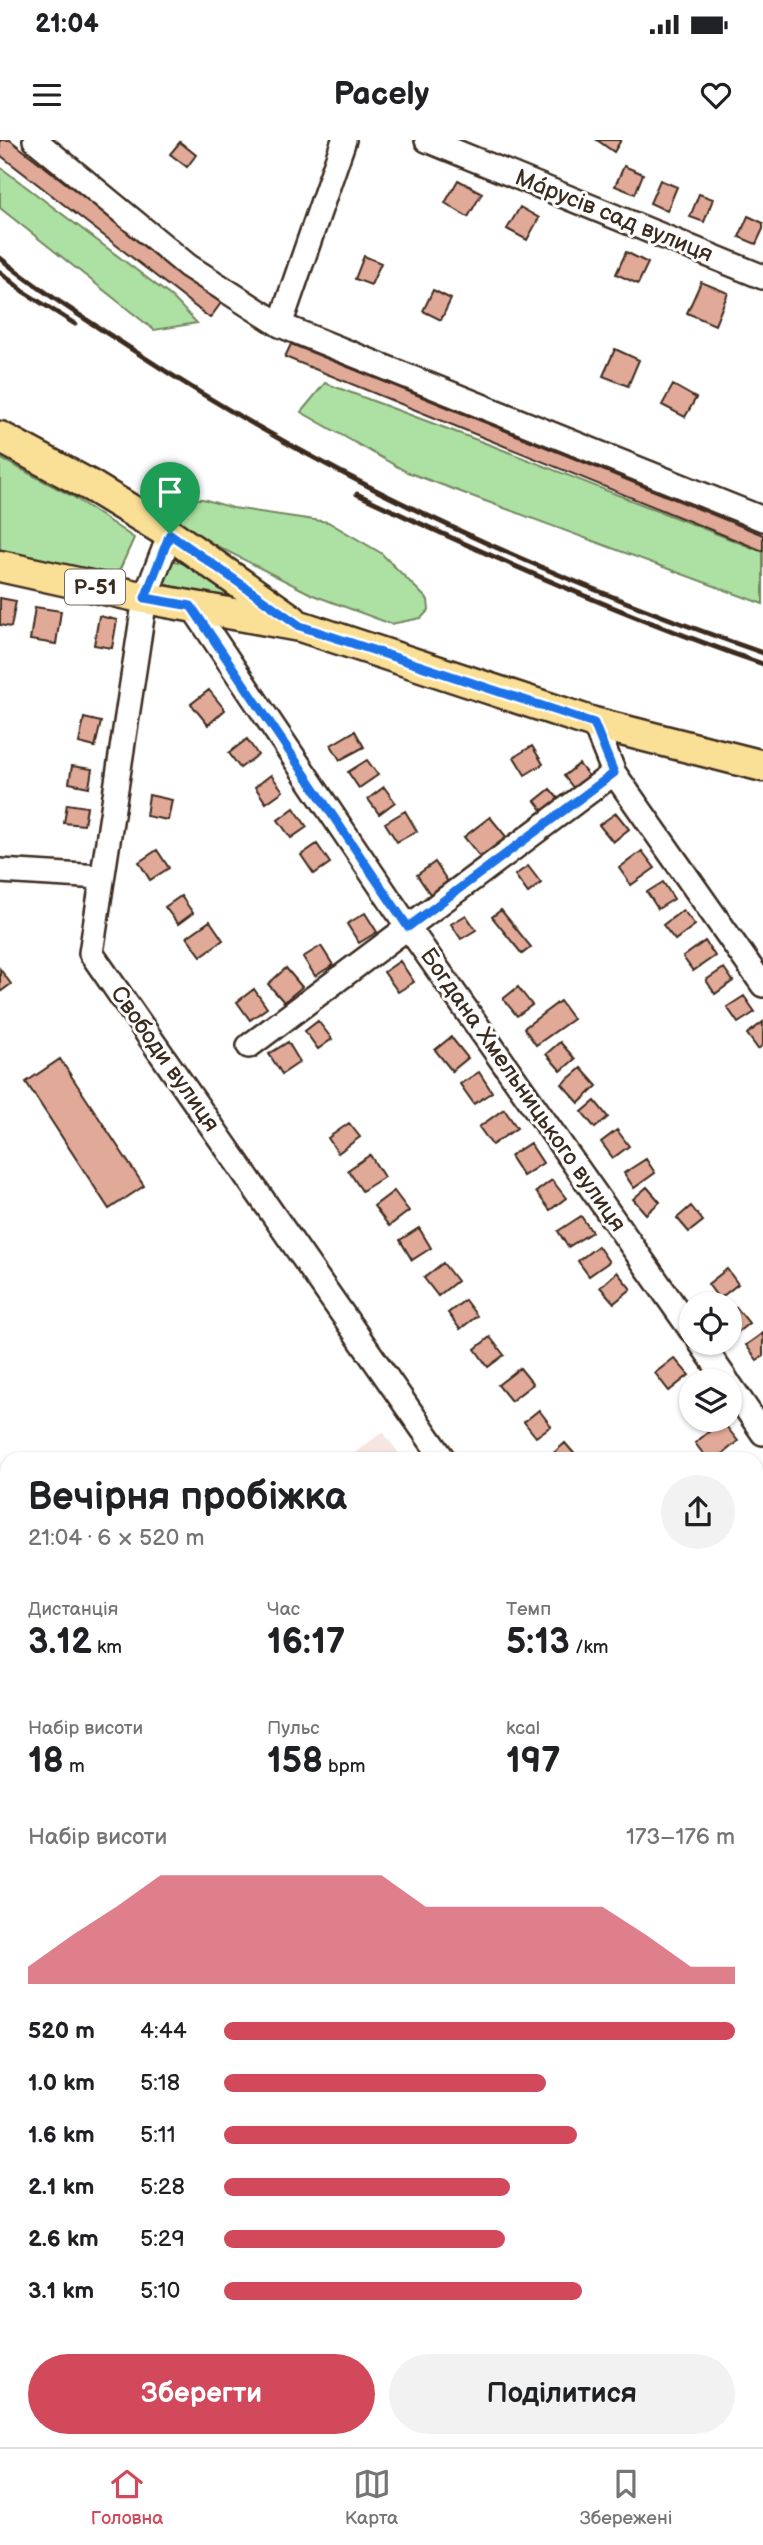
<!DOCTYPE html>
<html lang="uk">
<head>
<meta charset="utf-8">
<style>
	:root { --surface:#fff; --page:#f2f2f2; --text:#202124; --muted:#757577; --line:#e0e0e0; --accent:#d1495b }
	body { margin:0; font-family:"Balsamiq Sans",sans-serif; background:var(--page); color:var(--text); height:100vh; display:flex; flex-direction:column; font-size:26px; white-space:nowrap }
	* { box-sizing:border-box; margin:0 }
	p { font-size:23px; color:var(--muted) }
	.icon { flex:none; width:38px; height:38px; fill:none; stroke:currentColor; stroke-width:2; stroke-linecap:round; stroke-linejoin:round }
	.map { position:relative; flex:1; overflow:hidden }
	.panel { position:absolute; left:0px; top:1312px; width:763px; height:996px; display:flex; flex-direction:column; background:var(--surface); border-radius:21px 21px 0 0; box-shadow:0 2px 5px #0004 }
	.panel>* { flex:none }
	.fabs { position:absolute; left:679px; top:1152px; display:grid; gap:14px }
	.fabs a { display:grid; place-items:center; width:63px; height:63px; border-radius:50%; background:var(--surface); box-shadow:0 2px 5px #0004; font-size:35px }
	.pin { position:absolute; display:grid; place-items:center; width:60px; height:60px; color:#fff; margin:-72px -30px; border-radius:50% 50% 50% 0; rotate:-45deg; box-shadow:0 0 7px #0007 }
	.pin .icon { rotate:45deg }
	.round { display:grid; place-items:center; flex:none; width:74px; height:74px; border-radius:37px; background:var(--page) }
	.overview { display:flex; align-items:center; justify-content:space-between; height:119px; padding:0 28px }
	h1 { font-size:38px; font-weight:600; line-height:52px }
	.figures { display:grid; grid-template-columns:repeat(3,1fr); gap:10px; height:119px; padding:7px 28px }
	.figures div { display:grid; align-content:center }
	.figures b { font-size:35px; font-weight:600 }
	.figures small { font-size:19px; font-weight:400 }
	.figures p { font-size:19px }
	.chart { height:196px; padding:14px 28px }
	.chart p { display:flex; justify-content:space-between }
	.chart svg { width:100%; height:126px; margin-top:7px; fill:var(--accent); opacity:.7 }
	.action { display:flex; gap:14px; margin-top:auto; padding:14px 28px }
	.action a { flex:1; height:80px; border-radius:42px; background:var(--accent); color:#fff; font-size:28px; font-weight:600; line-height:80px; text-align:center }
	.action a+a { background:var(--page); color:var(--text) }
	ul { padding:0 28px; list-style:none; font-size:23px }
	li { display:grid; grid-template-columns:112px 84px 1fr; align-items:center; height:52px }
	li i { height:18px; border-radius:9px; background:var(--accent) }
	.status { display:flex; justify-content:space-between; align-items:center; height:49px; padding:0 35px; background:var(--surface); direction:ltr }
	.status svg { height:19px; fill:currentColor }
	header { display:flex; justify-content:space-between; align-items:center; height:91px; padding:0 28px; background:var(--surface); font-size:32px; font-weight:600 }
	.tabs { display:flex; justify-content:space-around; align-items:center; height:98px; border-top:2px solid var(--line); background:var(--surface); font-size:19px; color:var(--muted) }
	.tabs a { display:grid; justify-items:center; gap:4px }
	.tabs .on { color:var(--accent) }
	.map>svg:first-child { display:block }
</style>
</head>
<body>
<div class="status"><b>21:04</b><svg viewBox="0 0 49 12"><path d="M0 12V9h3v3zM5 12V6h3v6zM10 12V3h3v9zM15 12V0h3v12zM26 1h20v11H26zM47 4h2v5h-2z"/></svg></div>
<header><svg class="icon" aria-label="menu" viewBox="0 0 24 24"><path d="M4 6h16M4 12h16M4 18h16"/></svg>Pacely<svg class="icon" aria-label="heart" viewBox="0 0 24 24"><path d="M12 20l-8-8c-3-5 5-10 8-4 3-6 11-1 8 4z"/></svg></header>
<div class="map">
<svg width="763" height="2307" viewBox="0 0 763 2307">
	<rect width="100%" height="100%" fill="#fff"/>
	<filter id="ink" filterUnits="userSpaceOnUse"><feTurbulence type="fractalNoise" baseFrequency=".0143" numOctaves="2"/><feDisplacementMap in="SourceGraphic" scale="14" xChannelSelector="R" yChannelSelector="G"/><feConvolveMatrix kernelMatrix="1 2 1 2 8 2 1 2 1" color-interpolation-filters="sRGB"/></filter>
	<g filter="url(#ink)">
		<path fill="#f6e5e0" d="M383,1292L403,1319H346Z
			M0,1434L7,1445V2301H560L564,2307H0Z"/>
		<path fill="#ade1a3" stroke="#748660" stroke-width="2" d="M0,27L172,157L197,183L154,190L0,68Z
			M325,243L493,306L763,412V464L407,332L301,272Z
			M0,318L72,356L134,398L117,436L0,415Z
			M173,358L203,359L233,368L328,382L381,413L428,460L429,470L421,478L391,484L313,455L215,405L168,376L166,365Z
			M171,420L185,424L250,460L246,467L161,447Z"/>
		<path fill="#e1a998" stroke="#3b2a1e" stroke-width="2" d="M0,0H10L221,163L210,178L0,15Z
			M597,0H621L614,12Z
			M180,2L196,15L187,27L170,14Z
			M624,26L643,34L635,54L615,46Z
			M458,40L482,53L468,77L445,63Z
			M660,40L677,47L667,71L650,63Z
			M699,54L713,59L704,82L690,77Z
			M520,67L539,78L527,100L507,89Z
			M748,76L763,83V89L756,104L739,97Z
			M626,112L648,123L638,144L616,134Z
			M364,116L381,123L371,145L355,139Z
			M701,142L728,153L715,185L687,173Z
			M433,150L451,159L441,180L423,171Z
			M291,204L763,395V411L285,217Z
			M615,209L639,220L628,246L603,236Z
			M673,245L696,258L685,277L662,265Z
			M0,458L16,461L11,487L0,485Z
			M35,467L61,471L56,504L30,500Z
			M99,476L117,480L112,508L94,505Z
			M209,550L225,570L208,585L191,564Z
			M84,578L101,582L95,607L79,603Z
			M355,591L364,607L340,620L331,605Z
			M247,599L258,615L240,628L229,613Z
			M532,606L543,624L525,635L514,617Z
			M367,620L378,635L359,648L348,632Z
			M579,624L591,639L575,650L564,636Z
			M72,626L92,629L89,647L69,643Z
			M271,635L283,651L266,663L255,647Z
			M384,647L395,662L379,674L368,659Z
			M550,649L562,663L547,676L535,661Z
			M149,655L172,660L168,680L146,676Z
			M67,664L87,667L84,685L64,683Z
			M294,668L307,687L291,698L278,680Z
			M405,671L417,691L397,702L385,683Z
			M616,673L629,689L613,702L599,685Z
			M490,677L508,699L482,719L464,697Z
			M317,704L330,723L314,734L301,715Z
			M157,710L169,728L150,740L139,722Z
			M642,711L655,728L631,745L619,728Z
			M435,722L448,742L430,754L417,735Z
			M528,726L541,743L528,753L515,735Z
			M663,742L674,759L658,769L647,752Z
			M181,756L193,773L178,784L165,767Z
			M501,770L531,807L522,814L492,777Z
			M683,770L695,785L675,800L663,785Z
			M365,773L377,792L359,803L347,784Z
			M466,775L476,790L461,799L451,784Z
			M210,781L223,800L201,816L187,797Z
			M705,801L715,816L693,831L683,817Z
			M321,806L333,825L315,836L303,817Z
			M400,821L414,842L398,852L384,832Z
			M286,828L302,847L284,862L268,844Z
			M724,828L733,841L715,854L706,840Z
			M0,829L11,844L0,852Z
			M518,847L532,865L517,876L503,859Z
			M254,849L267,868L250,880L237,862Z
			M744,856L755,872L738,883L727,867Z
			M560,861L573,879L536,905L524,888Z
			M318,881L332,899L318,909L305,891Z
			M763,882V905L758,909L747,894Z
			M451,897L468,918L452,931L435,910Z
			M288,902L300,922L282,934L269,914Z
			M560,902L575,919L561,931L546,914Z
			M60,919L144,1046L109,1069L26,942Z
			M581,928L597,946L579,963L562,944Z
			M479,932L492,952L474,964L460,944Z
			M595,961L608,977L595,988L582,972Z
			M504,969L517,988L492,1005L479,987Z
			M349,983L360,997L338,1013L328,998Z
			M617,990L629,1006L613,1018L601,1002Z
			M530,1003L543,1023L523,1036L510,1016Z
			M370,1015L384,1037L362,1051L348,1030Z
			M646,1019L655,1033L634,1048L624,1033Z
			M552,1040L566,1058L550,1070L536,1052Z
			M647,1047L660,1062L646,1074L633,1059Z
			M394,1051L409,1071L389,1086L374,1066Z
			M691,1066L703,1081L689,1092L677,1078Z
			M581,1076L592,1092L568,1107L558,1091Z
			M419,1088L431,1108L412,1120L400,1100Z
			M598,1106L609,1122L589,1136L578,1121Z
			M443,1123L457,1141L438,1156L424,1138Z
			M727,1129L738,1144L719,1159L708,1144Z
			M617,1132L631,1149L614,1163L600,1147Z
			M465,1160L477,1176L460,1189L448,1173Z
			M736,1167L749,1183L733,1196L730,1193V1172Z
			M763,1193V1216L757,1220L746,1205Z
			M490,1197L504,1215L488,1227L475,1209Z
			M674,1218L689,1235L669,1251L655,1233Z
			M520,1228L533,1244L511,1261L498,1245Z
			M539,1270L551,1286L536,1297L524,1282Z
			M722,1281L738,1301L715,1320H708L695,1303Z
			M565,1303L578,1318L550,1320L549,1317Z
			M763,1520V1559L756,1563V1525Z
			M763,1592V1624L756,1615V1598Z
			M763,1628V1660L756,1651V1633Z
			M0,1637L7,1647V2301H53L45,2307H0Z
			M149,2301H257L248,2307H141Z"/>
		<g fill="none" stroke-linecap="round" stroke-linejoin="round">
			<g stroke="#3b2a1e" stroke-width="28">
				<path id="minor" d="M35,0L188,126L280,185L763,379
					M427,0L763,137
					M280,185L344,0
					M170,394L145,458L91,813L444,1320
					M191,465L408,787L691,1190
					M594,583L614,633L763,845
					M0,731L101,737
					M249,906L614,633
					M700,1202L727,1241
					M730,1245L763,1293
					M756,1481L763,1477
					M0,1517L7,1527
					M756,1768L763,1778
					M756,1983L763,1977
					M542,2301L546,2307
					M60,2307L68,2301
					M303,2307L311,2301
					M476,2307L484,2301"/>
			</g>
			<g stroke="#3b2a1e" stroke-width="35">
				<path id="major" d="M0,297L91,346L170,394L292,480
					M0,426L145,458L300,486L594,583L763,626"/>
			</g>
			<use href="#minor" stroke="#fff" stroke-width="23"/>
			<use href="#major" stroke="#fadf96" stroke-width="30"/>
			<path stroke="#3b2a1e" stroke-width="5" d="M0,118C44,154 92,183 139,214C333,341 545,437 763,513
				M0,132L24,152L75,184
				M357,354C490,417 624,476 763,524"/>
		</g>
	</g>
	<g fill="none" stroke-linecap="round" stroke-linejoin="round" filter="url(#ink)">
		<g stroke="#fff" stroke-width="14">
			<path id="route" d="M170,394L300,486L594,583L614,633L408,787L191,466L145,458Z"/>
		</g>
		<use href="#route" stroke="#1a73e8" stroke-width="9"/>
	</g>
	<g text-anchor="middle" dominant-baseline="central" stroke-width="6" stroke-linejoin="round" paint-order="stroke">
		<rect fill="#fff" stroke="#766a62" stroke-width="2" x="65" y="429.5" width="60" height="35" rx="5"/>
		<g font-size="21" font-weight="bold" fill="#3b2a1e">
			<text x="95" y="447">Р-51</text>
		</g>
		<g font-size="23" fill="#3b2a1e" stroke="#fff">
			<text transform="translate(614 76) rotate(22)">Мáрусів сад вулиця</text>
			<text transform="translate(165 919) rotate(55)">Свободи вулиця</text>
			<text transform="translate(523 950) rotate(55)">Богдана Хмельницького вулиця</text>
		</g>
	</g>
</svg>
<div class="fabs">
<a><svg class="icon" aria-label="locate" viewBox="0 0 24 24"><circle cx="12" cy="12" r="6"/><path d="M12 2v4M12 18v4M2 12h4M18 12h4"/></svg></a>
<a><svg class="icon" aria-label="layers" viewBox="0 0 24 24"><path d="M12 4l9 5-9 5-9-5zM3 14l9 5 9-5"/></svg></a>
</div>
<div class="pin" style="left:170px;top:394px;background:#1e9e55"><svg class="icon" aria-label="arrive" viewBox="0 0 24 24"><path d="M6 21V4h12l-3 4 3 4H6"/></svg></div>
<section class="panel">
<div class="overview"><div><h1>Вечірня пробіжка</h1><p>21:04 · 6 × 520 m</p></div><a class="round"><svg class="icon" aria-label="share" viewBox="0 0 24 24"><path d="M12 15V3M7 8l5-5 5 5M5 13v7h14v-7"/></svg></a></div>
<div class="figures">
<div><p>Дистанція</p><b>3.12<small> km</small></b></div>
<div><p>Час</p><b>16:17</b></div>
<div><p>Темп</p><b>5:13<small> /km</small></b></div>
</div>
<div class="figures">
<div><p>Набір висоти</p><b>18<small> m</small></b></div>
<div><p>Пульс</p><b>158<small> bpm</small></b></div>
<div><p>kcal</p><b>197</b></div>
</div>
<div class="chart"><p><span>Набір висоти</span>173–176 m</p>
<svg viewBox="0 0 160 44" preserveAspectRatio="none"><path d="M0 44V38L10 27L20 17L30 6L40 6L50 6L60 6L70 6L80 6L90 17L100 17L110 17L120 17L130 17L140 27L150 38L160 38V44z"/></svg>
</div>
<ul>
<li><b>520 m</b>4:44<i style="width:100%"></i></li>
<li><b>1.0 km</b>5:18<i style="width:63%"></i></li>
<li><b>1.6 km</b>5:11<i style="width:69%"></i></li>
<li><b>2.1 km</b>5:28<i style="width:56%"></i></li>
<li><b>2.6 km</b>5:29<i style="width:55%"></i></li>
<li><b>3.1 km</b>5:10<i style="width:70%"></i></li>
</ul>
<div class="action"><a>Зберегти</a><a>Поділитися</a></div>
</section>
</div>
<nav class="tabs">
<a class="on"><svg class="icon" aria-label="home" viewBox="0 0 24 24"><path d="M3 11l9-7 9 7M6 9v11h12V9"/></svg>Головна</a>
<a><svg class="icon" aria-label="map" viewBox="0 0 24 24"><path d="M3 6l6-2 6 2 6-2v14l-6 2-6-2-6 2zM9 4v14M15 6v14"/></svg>Карта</a>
<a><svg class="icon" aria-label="saved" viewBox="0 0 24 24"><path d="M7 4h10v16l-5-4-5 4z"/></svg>Збережені</a>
</nav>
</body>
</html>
